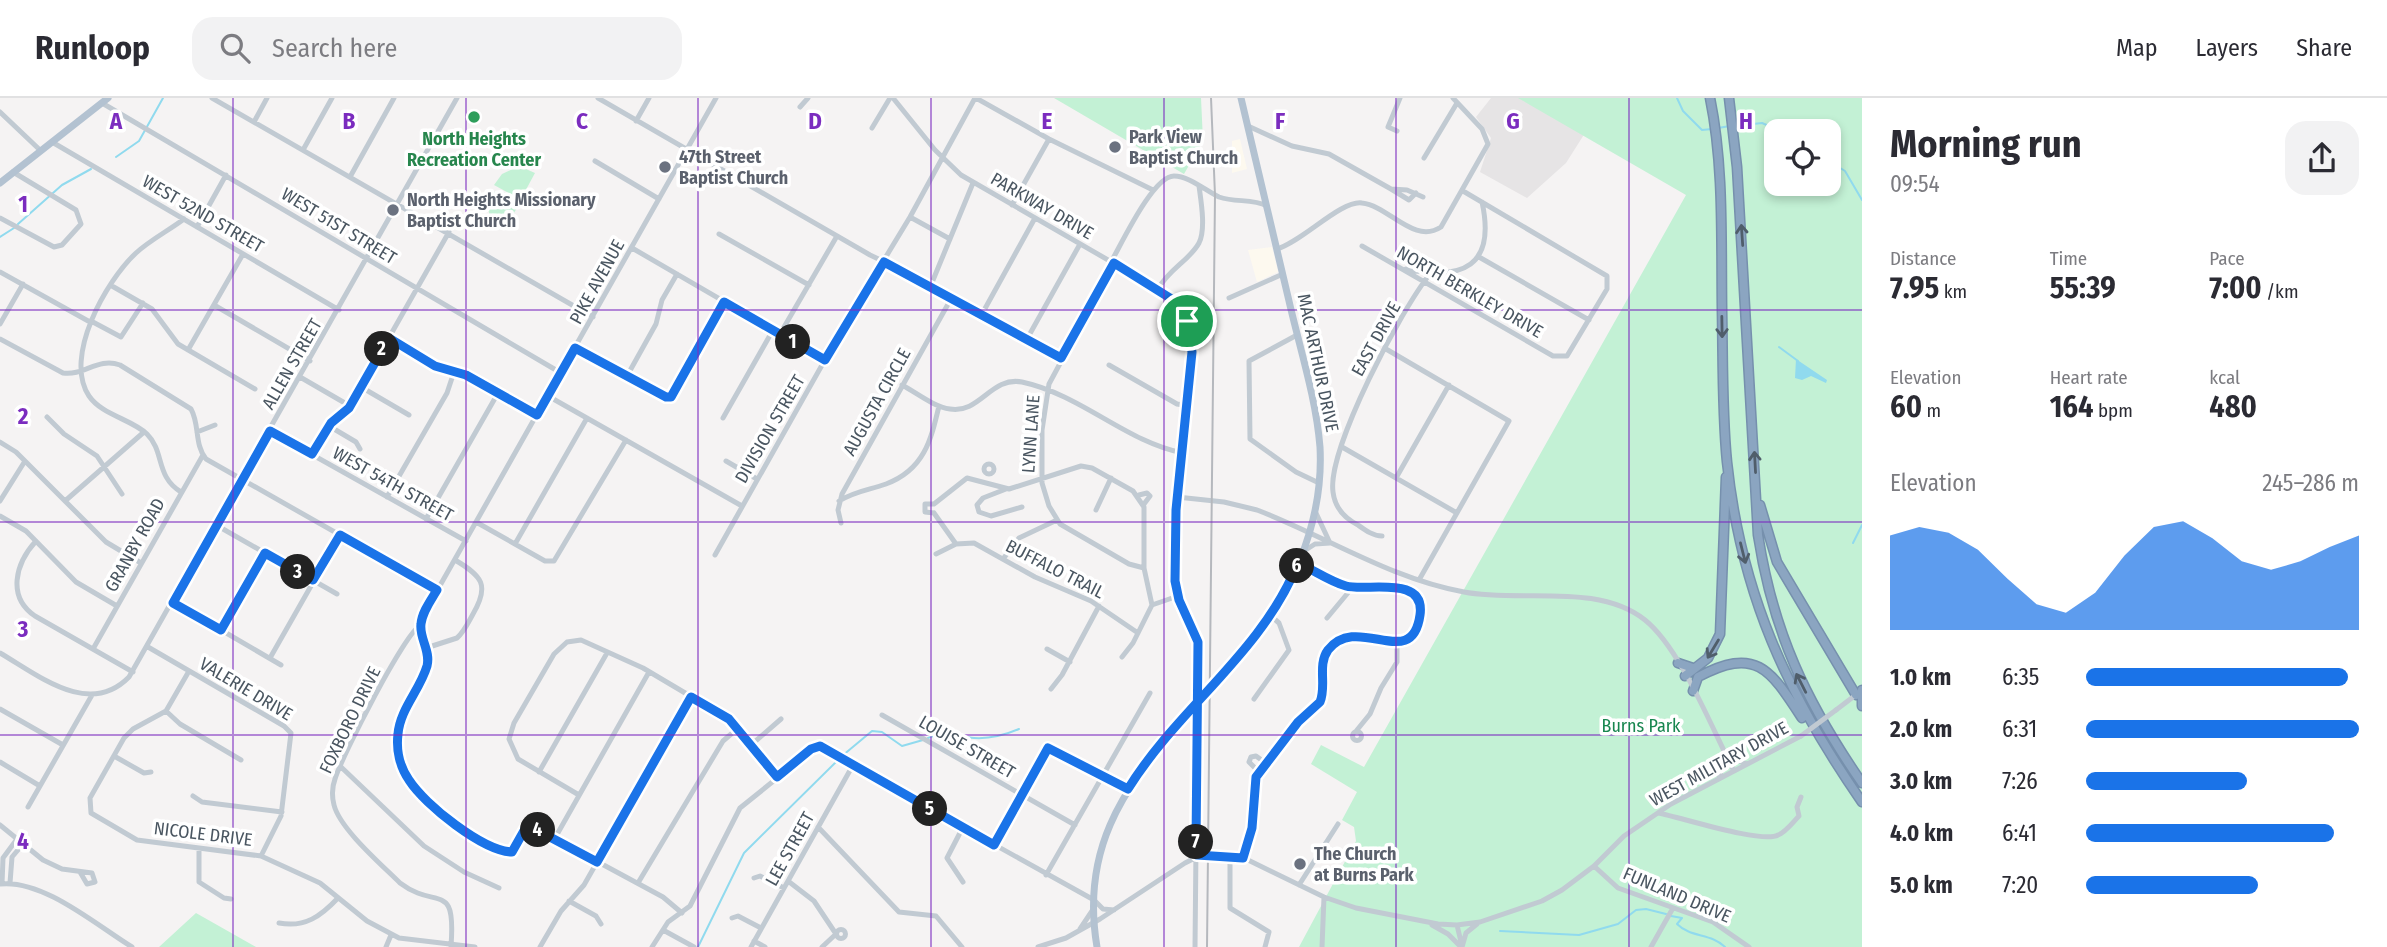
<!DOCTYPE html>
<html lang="en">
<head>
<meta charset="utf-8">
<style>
	:root { --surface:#fff; --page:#f2f2f3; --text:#2b2b33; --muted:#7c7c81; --line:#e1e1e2; --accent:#1a73e8 }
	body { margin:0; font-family:"Fira Sans Condensed",sans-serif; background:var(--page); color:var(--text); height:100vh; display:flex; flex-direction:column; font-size:26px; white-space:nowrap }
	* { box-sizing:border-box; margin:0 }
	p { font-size:23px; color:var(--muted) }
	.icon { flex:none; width:38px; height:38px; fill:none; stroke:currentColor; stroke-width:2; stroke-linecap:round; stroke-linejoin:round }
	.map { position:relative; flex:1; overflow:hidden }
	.drawer { display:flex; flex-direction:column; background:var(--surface); width:525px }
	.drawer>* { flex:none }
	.fabs { position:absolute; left:1764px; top:21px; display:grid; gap:14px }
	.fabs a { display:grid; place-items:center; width:77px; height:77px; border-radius:14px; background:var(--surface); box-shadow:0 4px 10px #0003; font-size:35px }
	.pin { position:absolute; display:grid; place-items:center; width:60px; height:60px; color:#fff; margin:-30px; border:4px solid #fff; border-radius:50%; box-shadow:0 2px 7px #0007 }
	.km { position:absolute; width:35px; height:35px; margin:-18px; border-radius:50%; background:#222; color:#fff; font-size:19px; line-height:35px; text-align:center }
	.round { display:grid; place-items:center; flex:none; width:74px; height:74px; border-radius:21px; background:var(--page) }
	.summary { display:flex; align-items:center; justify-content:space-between; height:119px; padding:0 28px }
	h1 { font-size:38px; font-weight:700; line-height:52px }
	.stats { display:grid; grid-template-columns:repeat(3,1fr); gap:10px; height:119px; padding:7px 28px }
	.stats div { display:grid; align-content:center }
	.stats b { font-size:30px; font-weight:700 }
	.stats small { font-size:19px; font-weight:400 }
	.stats p { font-size:19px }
	.chart { height:196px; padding:14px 28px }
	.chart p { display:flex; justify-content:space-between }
	.chart svg { width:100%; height:126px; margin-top:7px; fill:var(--accent); opacity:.7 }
	ul { padding:0 28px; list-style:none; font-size:23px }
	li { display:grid; grid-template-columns:112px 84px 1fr; align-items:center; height:52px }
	li i { height:18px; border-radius:9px; background:var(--accent) }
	header { display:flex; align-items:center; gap:42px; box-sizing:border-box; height:98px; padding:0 35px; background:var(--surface); border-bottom:2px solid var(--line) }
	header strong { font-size:33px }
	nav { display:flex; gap:38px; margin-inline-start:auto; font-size:24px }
	.search { width:490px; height:63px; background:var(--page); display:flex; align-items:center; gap:18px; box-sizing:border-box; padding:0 24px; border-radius:21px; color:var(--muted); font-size:26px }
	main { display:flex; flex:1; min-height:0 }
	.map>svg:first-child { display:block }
</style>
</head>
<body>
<header>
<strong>Runloop</strong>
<div class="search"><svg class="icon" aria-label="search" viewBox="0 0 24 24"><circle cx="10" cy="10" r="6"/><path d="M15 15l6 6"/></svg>Search here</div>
<nav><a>Map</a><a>Layers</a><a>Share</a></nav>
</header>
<main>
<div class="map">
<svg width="1862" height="849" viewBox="0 0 1862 849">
	<rect width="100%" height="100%" fill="#f5f3f3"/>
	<path fill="#fdf9ef" d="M1240,41L1247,71L1232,75V43Z
		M1272,149L1278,174L1257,184L1248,152Z"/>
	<path fill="#e6e4e5" d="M1491,0H1531L1585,35L1566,65L1527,100L1480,74L1491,40L1476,19Z"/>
	<path fill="#c3f1d5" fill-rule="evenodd" d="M1054,0H1201L1203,43L1184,76Z
		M1518,0H1862V849H1299L1356,743L1354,729L1342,722L1357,694L1311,666L1321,647L1364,669L1686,97ZM1776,33H1829V86H1776Z
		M519,68L535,75L522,99L518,100L494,87L502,76Z
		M493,93L515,106L517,110L503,132C487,122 485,109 493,93Z
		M196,815L256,849H159Z"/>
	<path fill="#90daee" d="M1796,261L1827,282L1826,285L1811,278L1802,282L1795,280Z"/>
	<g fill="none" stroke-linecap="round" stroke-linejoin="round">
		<path stroke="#90daee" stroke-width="2" d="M1677,0L1683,13L1702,32L1712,31
			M1735,28L1762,25L1781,33
			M1718,30L1730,28
			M116,59L139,43L163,0
			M1829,63L1845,73L1862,102
			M18,126L62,87L91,71
			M0,139L14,130
			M1779,249L1798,263
			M1853,445L1862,427
			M928,640C943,633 958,639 974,640C989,641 1005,637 1019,631
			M842,658L872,633L882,634L902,648L923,642
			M1671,818L1682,820L1677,826C1691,840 1711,835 1725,849
			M1500,833L1579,837L1618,826L1636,812L1646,811L1666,816
			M698,849L744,755L838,662"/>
		<g stroke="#7690ad" stroke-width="11">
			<path id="highway" d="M1710,0C1724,68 1721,141 1722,211C1723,262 1722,314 1727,364C1741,496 1787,596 1862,704
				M1729,0L1737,69L1758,437C1773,534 1806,604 1862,685
				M1760,407L1777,464L1856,597
				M1678,565L1693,570
				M1685,578L1708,560L1720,536L1726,379
				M1862,592V608
				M1693,593L1698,579C1756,548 1770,571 1802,620"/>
		</g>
		<path stroke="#c1cad2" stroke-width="5" d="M212,0L593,219
			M598,0L870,157L910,176L1061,260
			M893,0L935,52L961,77L1160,192C1174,204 1187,216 1191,235C1199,271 1188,316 1183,352C1177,395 1173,438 1175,481C1176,507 1196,525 1198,551L1195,849
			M976,0L1049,41L1153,92
			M102,5L561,275
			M800,9L808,0
			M0,14L41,53
			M636,23L649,0
			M254,24L267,0
			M1248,28L1292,48L1329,56L1391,91L1407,92L1423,99
			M872,30L890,0
			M1397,33L1388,29L1400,0
			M52,44L339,212
			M303,52L332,0
			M1424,60L1457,5
			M595,63L659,101
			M350,79L394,0
			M1391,91L1409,102L1416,95
			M1012,107L1049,41
			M910,119L950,141
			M0,120L54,149L62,147L81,126L76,112L13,74
			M197,129L226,77
			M719,136L809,187
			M1362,148L1553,258H1567L1607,191V178L1463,93
			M632,150L825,262
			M1277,151C1303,143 1341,102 1362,105C1389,108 1414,147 1441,129L1488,46L1482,31L1453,0
			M1479,159L1589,222
			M1111,164C1122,145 1153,78 1174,78C1189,78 1206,93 1219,99C1236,105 1252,100 1267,108
			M1114,165L1049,286L1042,332V385L1049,408L1060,426L1129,466L1144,470
			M1406,171C1463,183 1496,168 1482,104
			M0,174L90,224
			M931,187L973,85
			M112,188L152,211L178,246L255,291
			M1158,191C1170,170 1189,163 1199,145C1206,131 1201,103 1199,88
			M1229,200L1283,176
			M214,207L310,263
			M982,216L1035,120
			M91,223L121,239L143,205
			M0,226L23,186
			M780,236L837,138
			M1297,237L1249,263L1250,341L1296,374L1319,385
			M389,240L435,268L466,277L537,317
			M0,241L63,275C84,278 98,259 120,267L191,311C200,327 194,346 206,361L437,492
			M1027,241L1080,146
			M575,250L670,299L724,203
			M1386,251L1509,323L1419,482
			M188,252L243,156
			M1109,267L1177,306L1189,308
			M627,278L656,226L662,202L677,176
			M300,279L350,308
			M902,287C917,295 934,309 950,311C980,316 991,278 1022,284C1082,297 1126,344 1183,355
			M361,289L409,317
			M548,298L742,408
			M47,319L64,336L97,358L122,396
			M723,320L773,232
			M329,328L356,344L360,351
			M270,333L466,443
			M197,334L215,327
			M0,344L16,354L106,444L141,465
			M1342,349L1457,415
			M312,356L331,325L349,310L449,134
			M726,363L757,381
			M984 371a5 5 0 1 1 10 0a5 5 0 1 1-10 0Z
			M1396,380L1449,287
			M1006,391L983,400L977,407L979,414L991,418L1022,409
			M181,394C155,378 165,354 147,336C131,321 102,317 89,298C63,259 106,183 136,155C150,142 168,133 184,121
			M1139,397L1147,395L1150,398L1144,406
			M387,399L447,295L454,274
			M1177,399L1224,404L1257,412C1325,438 1391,481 1464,494C1521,505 1597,484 1645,522C1681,551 1712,631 1734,673
			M0,403L25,363
			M65,403L144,334
			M839,403C855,393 869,392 886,386C924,372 931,342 939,308
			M1096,412L1111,380
			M934,415L925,414V406H934L967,380L1009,391L1081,368L1092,370L1133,393L1144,409V470L1152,507
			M934,415L956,446
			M0,418L26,433L76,484L117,508
			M426,421L498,295
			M476,424L545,463H554L626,342
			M841,425L838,412L842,396L952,199
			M216,427L337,496
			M1382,438C1373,438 1365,432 1358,427C1344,420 1335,410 1333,394C1327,351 1402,210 1430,176
			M36,443C15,466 7,499 35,518L133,574
			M515,446L587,320
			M1304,453L1315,446L1330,445L1316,415
			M936,456L956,446L974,445L1035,479L1091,503L1138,535
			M715,457L844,228L910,119L975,0
			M1003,461L1019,440L1057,422
			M173,504L281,567
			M1327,520L1352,490
			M421,527C406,532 341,660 335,681C332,689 332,699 334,707C340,731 382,767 400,785C437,813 456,781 451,848
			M221,532L265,455
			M148,549L284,628L291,635L281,718L261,758
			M426,550L457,540C464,534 468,525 473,516C490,487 482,478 455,462
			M93,551L203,357
			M1047,551L1070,564
			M0,555C38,577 89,620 129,579L457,0
			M1122,559L1133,545L1152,507L1178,498
			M270,560L340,437
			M189,573L166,613L133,631L124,640L90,700L91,715L137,742L261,758L320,785L367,823L399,840L475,849
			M1051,591L1062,577L1099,508
			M1254,601L1289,552L1279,525L1271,518
			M0,611L63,647
			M1836,612L1857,596
			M166,613L180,626L241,662
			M882,617L1075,727
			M1357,632L1370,616L1381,590L1397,564V545
			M1352.5 638a4.5 4.5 0 1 1 9 0a4.5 4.5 0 1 1-9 0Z
			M751,647L781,621
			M114,658L144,675L151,674
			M0,664L40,688
			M340,668L424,748L464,774L499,790
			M539,674L607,555
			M1259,674L1249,664L1251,659L1256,658L1267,666
			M1719,680L1726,658L1747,666
			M579,697L518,661L509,641L514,625L554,556L567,544L581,542L643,570L729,621L777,679
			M193,698L202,704L282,714
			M28,709L92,597
			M1658,715C1680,719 1762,746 1778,737C1786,734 1793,724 1799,718L1797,709L1801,699
			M0,727L43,762L62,771L92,775L95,784L87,786L80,774
			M818,729L899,814L936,818L962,849
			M963,729L947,760L963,784
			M555,740L649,574
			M994,747L1048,650L1128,691
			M199,751V784L224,800L231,801
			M1230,758V810L1269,834L1265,849
			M1243,760L1252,726L1256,679L1298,624L1320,604C1334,573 1309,547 1360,537C1382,539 1402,556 1416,529C1420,520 1422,512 1417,503C1402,477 1369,495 1347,489C1330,484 1314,472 1298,465
			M1594,768L1618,790L1713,824L1749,849
			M1046,777L1150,595
			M754,780L760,778L784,790
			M788,783L814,803L836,836L822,849
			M10,785L12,759L23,746
			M638,785L723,643L737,631
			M0,786C43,781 96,827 132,849
			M2,786L3,760L17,741
			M1299,787L1338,726
			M569,803L596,818L601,826
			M682,815L663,799L535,730H526L517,751L511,754C483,750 424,706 408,681C400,668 396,650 398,635C401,609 421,590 427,566C431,548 416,533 425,514L716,0
			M732,820L738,818L761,830
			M279,825C305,830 321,818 338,800
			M1432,827L1448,836L1461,849
			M1457,827L1462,848
			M1080,831L1092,813
			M836.5 836a4.5 4.5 0 1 1 9 0a4.5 4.5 0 1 1-9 0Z
			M663,832L694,849
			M754,843L765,849
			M386,849L391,837
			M540,849L561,813L584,787L691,599
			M652,849L668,824L690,808L740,710L817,648L1094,802L1103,811L1114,812
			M751,849L853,667
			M1038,849L1066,840L1100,821L1185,765L1203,756L1248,762L1324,799L1356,810L1438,826L1457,827L1480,824L1542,803L1562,792L1594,768L1624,738L1671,706L1801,638
			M1322,849L1324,799
			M1462,849L1466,835L1477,826
			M1651,849L1673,810"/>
		<path stroke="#b3c2d1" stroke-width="7" d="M0,85L108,0
			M1239,558C1290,502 1324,426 1320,349C1316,300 1300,251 1289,203C1273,135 1257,68 1241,0
			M1097,849C1081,754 1120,693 1181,625"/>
		<use href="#highway" stroke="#8ba5c1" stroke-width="8"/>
		<path stroke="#b5b8bd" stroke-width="2" d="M1207,849L1215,97L1211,0"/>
		<path stroke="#c1cad2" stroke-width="5" d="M1801,638L1836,612"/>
		<path stroke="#b3c2d1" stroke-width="7" d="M1181,625L1239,558"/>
	</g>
	<defs><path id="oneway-shaft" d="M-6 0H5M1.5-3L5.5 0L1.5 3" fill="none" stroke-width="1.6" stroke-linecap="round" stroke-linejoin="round" transform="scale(1.75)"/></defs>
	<g stroke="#505e6b">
		<use href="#oneway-shaft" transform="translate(1742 137) rotate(-94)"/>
		<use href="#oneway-shaft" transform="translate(1722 229) rotate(89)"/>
		<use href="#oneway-shaft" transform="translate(1755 364) rotate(-93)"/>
		<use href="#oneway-shaft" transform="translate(1743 455) rotate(76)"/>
		<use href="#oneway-shaft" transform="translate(1713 551) rotate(121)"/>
		<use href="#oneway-shaft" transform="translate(1801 585) rotate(-117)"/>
	</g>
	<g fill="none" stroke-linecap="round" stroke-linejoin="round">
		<g stroke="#fff" stroke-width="14">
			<path id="route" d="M1187,223L1170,200L1114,165L1061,260L884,164L825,262L724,204L671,299H666L575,250L537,317L466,277L435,268L389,240L349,310L331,325L312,356L270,333L173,505L221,532L265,455L313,482L340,437L437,492C431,502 422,514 421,526C419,540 431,553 427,568C420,592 400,611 398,636C396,652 400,669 409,682C425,707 483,753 512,754L525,731L531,729L597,764L691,599L729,621L777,679L811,651L820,648L994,747L1048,650L1128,691C1178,610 1262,555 1298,465C1314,472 1329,483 1346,488C1366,494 1426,476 1420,517C1412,575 1358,514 1328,552C1317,567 1327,588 1320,604L1298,624L1256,679L1252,730L1243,760L1197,757L1196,746L1198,544L1179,502L1175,483L1176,412L1192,254L1187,223"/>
		</g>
		<use href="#route" stroke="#1a73e8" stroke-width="9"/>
	</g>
	<path fill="none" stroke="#7b2cbf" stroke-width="2" stroke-opacity="0.55" d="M233,0V849M466,0V849M698,0V849M931,0V849M1164,0V849M1396,0V849M1629,0V849M0,212H1862M0,424H1862M0,637H1862"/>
	<circle fill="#2e9e5b" stroke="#fff" stroke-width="2.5" cx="474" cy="19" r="7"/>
	<g fill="#6b7280" stroke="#fff" stroke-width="2.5">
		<circle cx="1115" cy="49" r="7"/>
		<circle cx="665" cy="69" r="7"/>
		<circle cx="393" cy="112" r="7"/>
		<circle cx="1300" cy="766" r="7"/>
	</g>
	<g text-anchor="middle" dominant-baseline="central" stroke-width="7" stroke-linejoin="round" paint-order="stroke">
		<g font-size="18" font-weight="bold" fill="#5b616d" stroke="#fff" text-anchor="start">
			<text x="1129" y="39">Park View<tspan x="1129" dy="21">Baptist Church</tspan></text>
			<text x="679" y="59">47th Street<tspan x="679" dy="21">Baptist Church</tspan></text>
			<text x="407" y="102">North Heights Missionary<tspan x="407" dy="21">Baptist Church</tspan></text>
			<text x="1314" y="756">The Church<tspan x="1314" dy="21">at Burns Park</tspan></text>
		</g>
		<g font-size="18" font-weight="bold" fill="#27864d" stroke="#fff">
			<text x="474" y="41">North Heights<tspan x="474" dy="21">Recreation Center</tspan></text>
		</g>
		<g font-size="18" fill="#4a5661" stroke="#fff">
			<text transform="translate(1042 108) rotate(30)">PARKWAY DRIVE</text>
			<text transform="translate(203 116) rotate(30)">WEST 52ND STREET</text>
			<text transform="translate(339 128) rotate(31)">WEST 51ST STREET</text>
			<text transform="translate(597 184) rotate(-61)">PIKE AVENUE</text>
			<text transform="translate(1470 194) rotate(30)">NORTH BERKLEY DRIVE</text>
			<text transform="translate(1376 241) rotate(-61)">EAST DRIVE</text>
			<text transform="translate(1318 265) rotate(78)">MAC ARTHUR DRIVE</text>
			<text transform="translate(292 266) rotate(-60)">ALLEN STREET</text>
			<text transform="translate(877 304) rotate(-61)">AUGUSTA CIRCLE</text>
			<text transform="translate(770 331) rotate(-60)">DIVISION STREET</text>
			<text transform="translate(1031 336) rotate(-86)">LYNN LANE</text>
			<text transform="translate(393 386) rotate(29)">WEST 54TH STREET</text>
			<text transform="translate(135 447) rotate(-61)">GRANBY ROAD</text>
			<text transform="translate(1055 471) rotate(27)">BUFFALO TRAIL</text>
			<text transform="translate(246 591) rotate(31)">VALERIE DRIVE</text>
			<text transform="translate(350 622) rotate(-64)">FOXBORO DRIVE</text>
			<text transform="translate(967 649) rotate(30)">LOUISE STREET</text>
			<text transform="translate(1719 666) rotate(-29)">WEST MILITARY DRIVE</text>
			<text transform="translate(203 736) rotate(7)">NICOLE DRIVE</text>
			<text transform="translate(790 751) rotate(-61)">LEE STREET</text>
			<text transform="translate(1677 797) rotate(23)">FUNLAND DRIVE</text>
		</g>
		<g font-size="18" fill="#17864f" stroke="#fff">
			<text x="1641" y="628">Burns Park</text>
		</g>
	</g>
	<g font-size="23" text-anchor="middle" font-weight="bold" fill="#7b2cbf" stroke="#fff" stroke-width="7" stroke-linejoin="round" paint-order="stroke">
		<text x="116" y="31">A</text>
		<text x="349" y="31">B</text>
		<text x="582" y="31">C</text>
		<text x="815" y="31">D</text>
		<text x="1047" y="31">E</text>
		<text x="1280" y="31">F</text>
		<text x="1513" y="31">G</text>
		<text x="1746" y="31">H</text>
		<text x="23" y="114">1</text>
		<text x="23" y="326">2</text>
		<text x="23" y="539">3</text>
		<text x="23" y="751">4</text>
	</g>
</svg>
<div class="fabs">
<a><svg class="icon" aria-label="locate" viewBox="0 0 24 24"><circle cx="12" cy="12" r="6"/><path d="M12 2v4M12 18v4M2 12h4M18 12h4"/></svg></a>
</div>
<div class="pin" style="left:1187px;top:223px;background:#1e9e55"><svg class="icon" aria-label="arrive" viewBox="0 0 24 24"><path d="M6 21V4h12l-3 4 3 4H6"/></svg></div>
<b class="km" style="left:793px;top:244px">1</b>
<b class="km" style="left:382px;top:251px">2</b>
<b class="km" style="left:298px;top:474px">3</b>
<b class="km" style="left:538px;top:732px">4</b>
<b class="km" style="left:930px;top:711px">5</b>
<b class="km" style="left:1297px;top:468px">6</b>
<b class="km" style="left:1196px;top:744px">7</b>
</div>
<section class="drawer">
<div class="summary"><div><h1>Morning run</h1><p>09:54</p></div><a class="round"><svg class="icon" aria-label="share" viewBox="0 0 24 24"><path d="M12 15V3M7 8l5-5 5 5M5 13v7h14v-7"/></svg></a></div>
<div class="stats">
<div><p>Distance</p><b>7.95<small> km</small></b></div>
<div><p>Time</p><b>55:39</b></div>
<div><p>Pace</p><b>7:00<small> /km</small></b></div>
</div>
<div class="stats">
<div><p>Elevation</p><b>60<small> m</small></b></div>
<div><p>Heart rate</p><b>164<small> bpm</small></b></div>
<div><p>kcal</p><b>480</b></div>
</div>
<div class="chart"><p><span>Elevation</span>245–286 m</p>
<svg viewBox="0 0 160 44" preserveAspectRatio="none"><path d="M0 44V11L10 8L20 10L30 16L40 26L50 35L60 38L70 31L80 18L90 8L100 6L110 12L120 20L130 23L140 20L150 15L160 11V44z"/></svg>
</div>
<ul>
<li><b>1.0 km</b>6:35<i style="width:96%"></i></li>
<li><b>2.0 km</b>6:31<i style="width:100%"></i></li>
<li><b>3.0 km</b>7:26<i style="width:59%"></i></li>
<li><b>4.0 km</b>6:41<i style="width:91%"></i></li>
<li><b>5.0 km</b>7:20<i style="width:63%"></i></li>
</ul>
</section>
</main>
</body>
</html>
